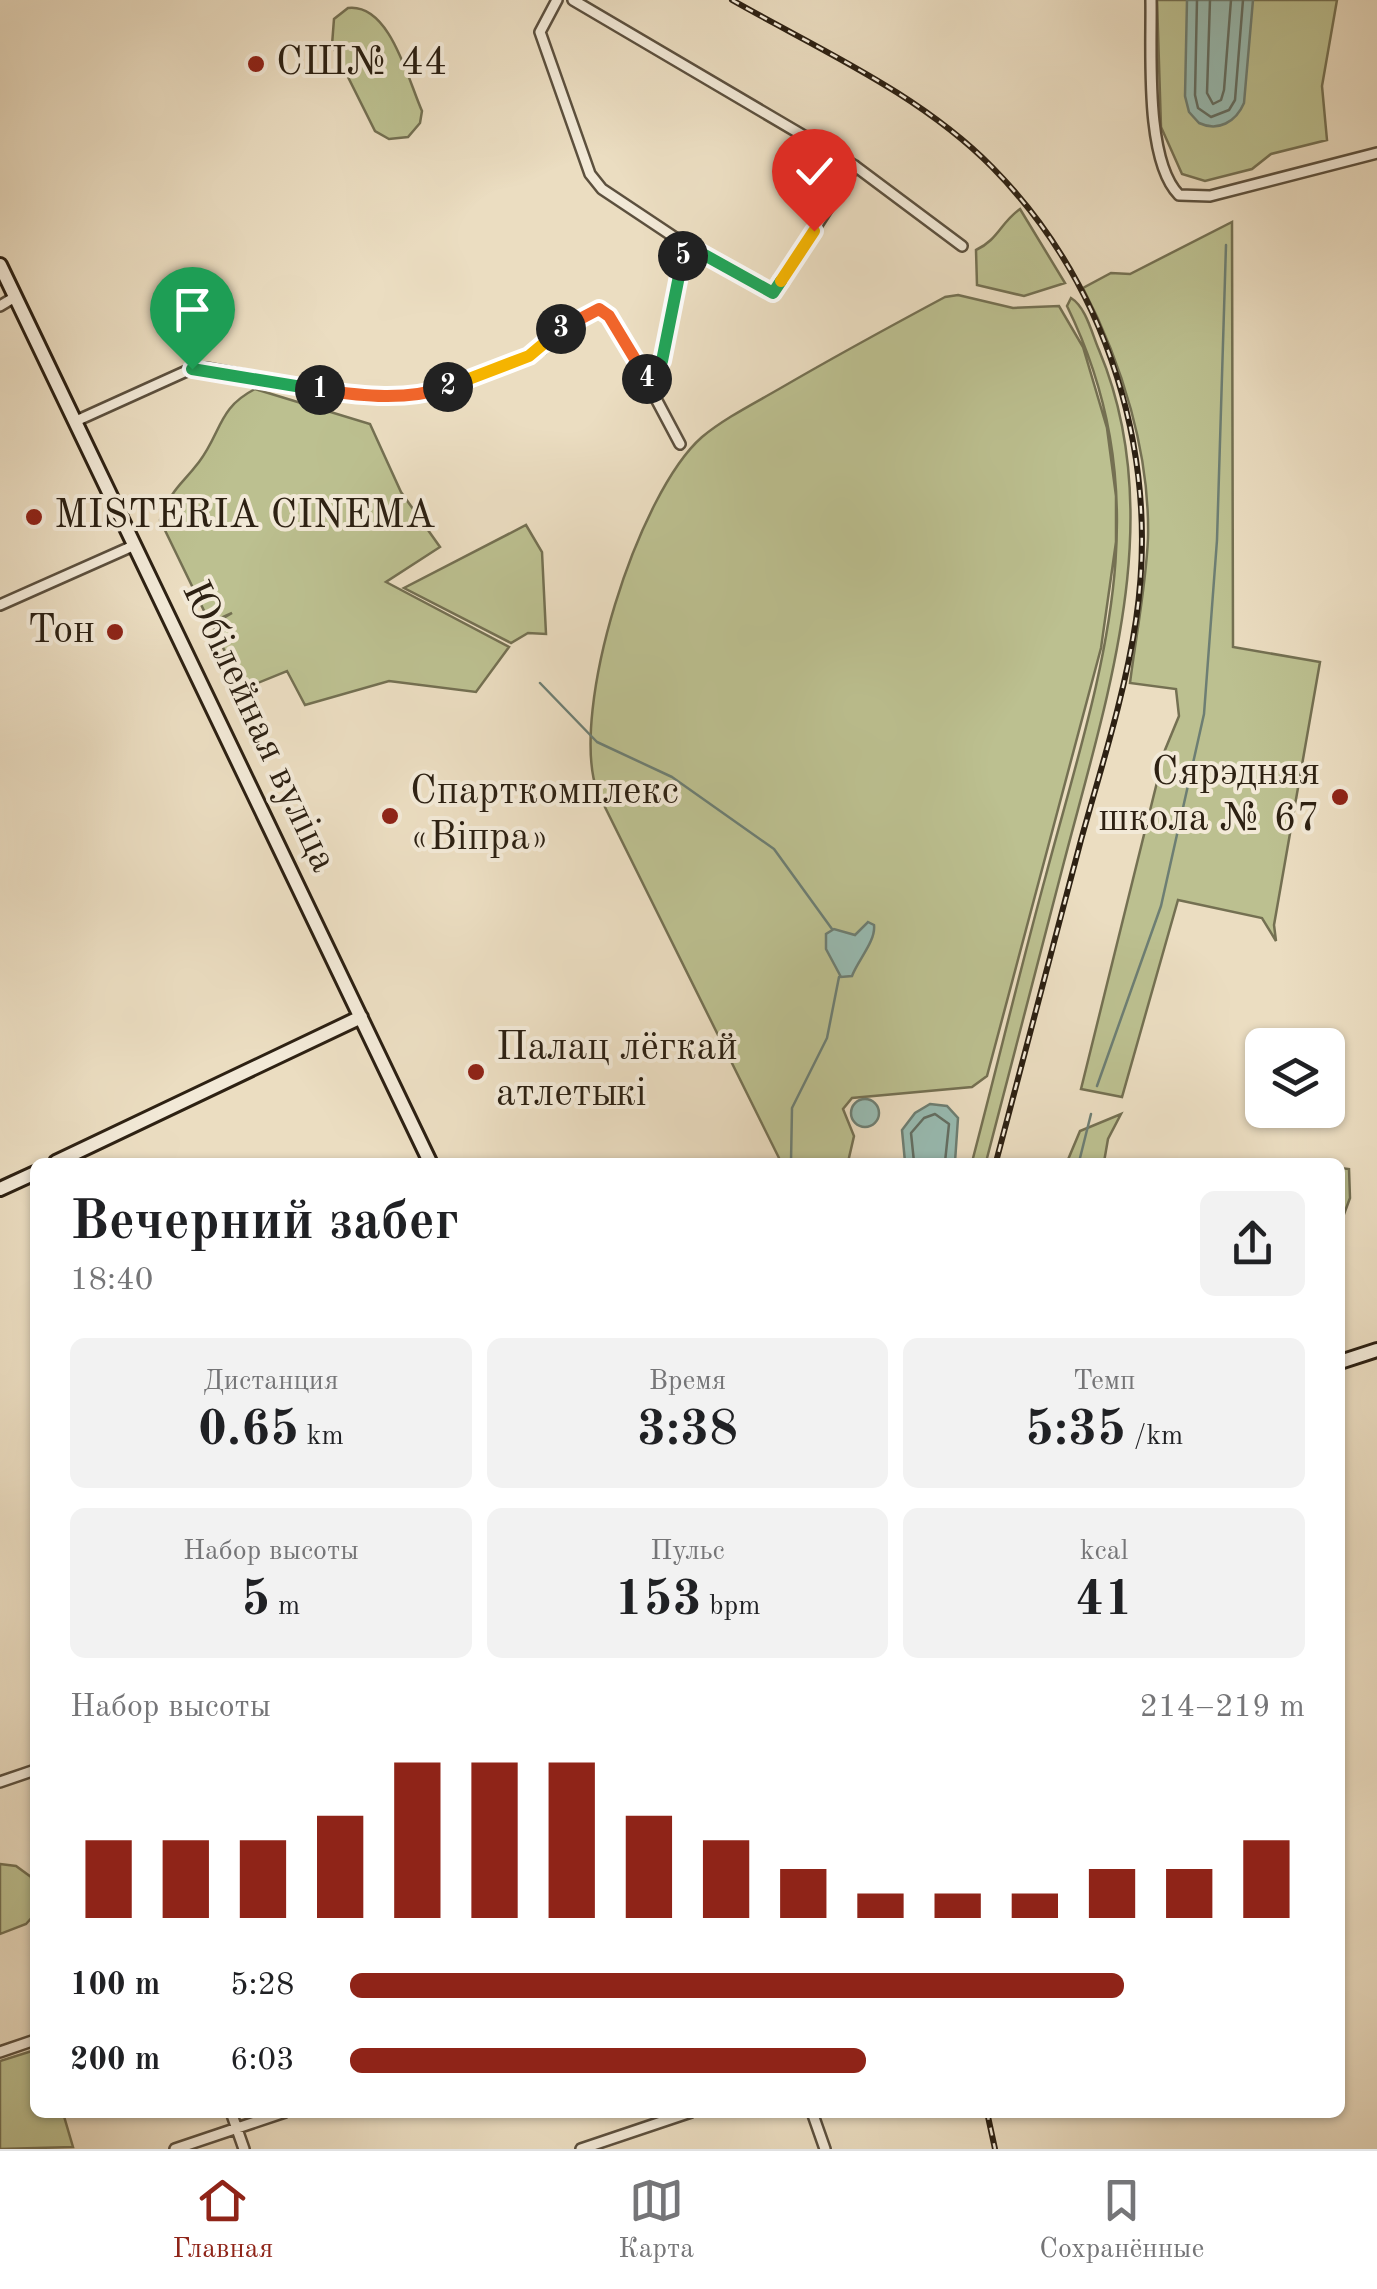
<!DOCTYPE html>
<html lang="ru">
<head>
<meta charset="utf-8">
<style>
	:root { --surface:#fff; --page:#f2f2f2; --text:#202124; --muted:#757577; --line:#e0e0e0; --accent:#8f2418 }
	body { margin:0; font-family:"Old Standard TT",serif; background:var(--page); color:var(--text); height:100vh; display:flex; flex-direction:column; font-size:38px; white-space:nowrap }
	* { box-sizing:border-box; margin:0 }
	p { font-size:32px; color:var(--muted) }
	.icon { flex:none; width:55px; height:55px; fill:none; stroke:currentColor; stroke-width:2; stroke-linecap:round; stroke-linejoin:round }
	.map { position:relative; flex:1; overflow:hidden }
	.drawer { position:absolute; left:30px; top:1158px; width:1315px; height:960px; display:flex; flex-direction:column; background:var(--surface); border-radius:15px; box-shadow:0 2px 8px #0004 }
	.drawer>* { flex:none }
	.controls { position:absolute; left:1245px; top:1028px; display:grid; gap:20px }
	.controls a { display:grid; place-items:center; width:100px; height:100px; border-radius:15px; background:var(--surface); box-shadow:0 2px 8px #0004; font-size:50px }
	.pin { position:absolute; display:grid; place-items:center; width:85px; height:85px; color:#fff; margin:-102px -42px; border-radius:50% 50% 50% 0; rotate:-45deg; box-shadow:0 0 10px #0007 }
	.pin .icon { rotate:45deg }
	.km { position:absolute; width:50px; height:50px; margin:-25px; border-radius:50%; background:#222; color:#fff; font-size:28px; line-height:50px; text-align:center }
	.round { display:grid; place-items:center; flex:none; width:105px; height:105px; border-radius:15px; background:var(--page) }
	.head { display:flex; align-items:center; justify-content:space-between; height:170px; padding:0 40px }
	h1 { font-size:55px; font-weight:700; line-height:75px }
	.figures { display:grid; grid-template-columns:repeat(3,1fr); gap:15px; height:170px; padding:10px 40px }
	.figures div { display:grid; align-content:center; border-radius:15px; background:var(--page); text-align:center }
	.figures b { font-size:50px; font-weight:700 }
	.figures small { font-size:28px; font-weight:400 }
	.figures p { font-size:28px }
	.chart { height:280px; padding:20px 40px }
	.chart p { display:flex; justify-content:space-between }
	.chart svg { width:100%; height:180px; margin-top:10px; stroke:var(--accent); stroke-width:6 }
	ul { padding:0 40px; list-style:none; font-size:32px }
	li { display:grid; grid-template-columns:160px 120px 1fr; align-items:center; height:75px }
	li i { height:25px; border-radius:12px; background:var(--accent) }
	.tabs { display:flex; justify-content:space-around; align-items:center; height:140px; border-top:2px solid var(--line); background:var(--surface); font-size:28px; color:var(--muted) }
	.tabs a { display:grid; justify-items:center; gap:5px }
	.tabs .active { color:var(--accent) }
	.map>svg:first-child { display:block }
</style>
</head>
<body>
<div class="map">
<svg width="1377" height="2149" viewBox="0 0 1377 2149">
	<rect width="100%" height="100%" fill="#ebddc1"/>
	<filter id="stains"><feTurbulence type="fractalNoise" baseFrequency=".002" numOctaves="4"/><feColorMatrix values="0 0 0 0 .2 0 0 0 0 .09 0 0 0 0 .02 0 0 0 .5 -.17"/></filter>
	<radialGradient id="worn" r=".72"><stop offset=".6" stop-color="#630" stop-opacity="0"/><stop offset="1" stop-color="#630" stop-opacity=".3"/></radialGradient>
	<path fill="#bcc090" stroke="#747052" stroke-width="2.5" d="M1157,0H1337L1322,86L1327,140L1271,154L1252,169L1205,181L1182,174L1161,127Z
		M348,8C390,3 408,80 422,111L420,123L408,137L389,139L375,131L332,45L334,19Z
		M1020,209L1065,283L1024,296L977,285L976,250C998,240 1001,222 1020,209Z
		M1232,222L1233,647L1320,662L1274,925L1276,941L1262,918L1178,900L1122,1097L1081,1089L1165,750L1179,716L1176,689L1130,683C1136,635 1146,586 1148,538C1150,453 1122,363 1083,288L1111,273L1130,274Z
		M958,295L1013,308L1059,306L1083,347L1107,428L1116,496V542L1101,648L987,1076L972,1087L852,1098L843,1109L854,1136L848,1162H781L597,791C569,710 638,493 702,437C725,418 753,404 779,389C834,357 889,327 945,297Z
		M1071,298C1086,307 1092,334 1099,350C1169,516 1107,697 1064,862C1038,962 1012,1062 986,1162H972C997,1067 1020,970 1046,875C1099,676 1164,505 1067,306Z
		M255,389L370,424L401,492L440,547L386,582L509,647L476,692L389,681L305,705L287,671L243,689L212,625L232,613L210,623L160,520C174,485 179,488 199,462C222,431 218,408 255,389Z
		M526,525L542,552L546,634L528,633L511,643L404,588Z
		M1121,1114L1108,1139L1104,1162H1067L1080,1131Z
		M1340,1168L1349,1169L1350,1198L1340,1225Z
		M0,1864L16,1866L31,1877L35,1914L26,1924L0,1934Z
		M35,2050V2112L63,2113L73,2147L0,2149V2061Z"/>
	<path fill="#98bcb3" stroke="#6d7e73" stroke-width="2.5" d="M1187,0H1253L1244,103C1236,122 1218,132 1199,123L1189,112L1185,96Z
		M868,922L874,925C876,941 858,960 852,976L841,977L826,949V934L834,929L855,935Z
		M851 1113a14 14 0 1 1 28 0a14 14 0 1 1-28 0Z
		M930,1104L947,1106L958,1118L955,1162H905L902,1130L915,1113Z"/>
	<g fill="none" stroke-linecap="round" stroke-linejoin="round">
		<path stroke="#626e63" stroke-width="2.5" d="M1197,0L1195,95L1198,108L1211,117L1229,110L1235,100L1243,0
			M1210,0L1207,93L1213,104L1221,100L1224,90L1231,0
			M914,1162L911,1133L924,1118L935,1114L949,1124L945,1162"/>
		<path stroke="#6d7e73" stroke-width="2.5" d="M540,683L597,742L672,777L774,849L832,929
			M1097,1086L1161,906L1204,714L1217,540L1226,245
			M791,1162L792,1108L827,1038L839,977
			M1079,1162L1091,1114"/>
		<g stroke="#5c503e" stroke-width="14">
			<path id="street" d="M557,0L540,32L590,174L602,189L683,243L662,361L646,380L680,444
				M573,0L855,166L962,246
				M1151,0C1152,48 1144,160 1179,195L1210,196L1377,153
				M683,243L773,293L855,166
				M0,306L15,297
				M76,421L191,369L207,368L316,389L392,397L425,394L529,357L542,349L551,335L599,309L609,316L646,380
				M0,605L135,545
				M0,1782L35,1770
				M0,2052L35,2040
				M231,2112L244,2149
				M812,2112L825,2149
				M175,2149L285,2112
				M581,2149L691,2112"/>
		</g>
		<g stroke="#2d2113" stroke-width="18">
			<path id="secondary" d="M0,265L430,1162
				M56,1162L361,1017
				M0,1189L35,1173
				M1340,1362L1377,1350"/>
		</g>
		<use href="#street" stroke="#f2e9d7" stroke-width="9"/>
		<use href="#secondary" stroke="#f2e9d7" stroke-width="12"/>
		<g stroke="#2d2113" stroke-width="6">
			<path id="rail" d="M732,0C820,50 920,94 992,167C1109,286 1160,456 1136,620C1125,694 1101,768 1081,840C1053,948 1024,1055 996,1162
				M987,2112L995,2149"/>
		</g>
		<use href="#rail" stroke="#f2e9d7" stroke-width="2.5" stroke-dasharray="8" stroke-linecap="butt"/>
	</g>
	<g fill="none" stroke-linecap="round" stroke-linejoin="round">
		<g stroke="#fff" stroke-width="20">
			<path id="split-1" d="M192,369L320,390"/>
		</g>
		<g stroke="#fff" stroke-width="20">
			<path id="split-2" d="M320,390C363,396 406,401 448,387"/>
		</g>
		<g stroke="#fff" stroke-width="20">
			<path id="split-3" d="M448,387L529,356L561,329"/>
		</g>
		<g stroke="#fff" stroke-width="20">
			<path id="split-4" d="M561,329L599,309L609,316L647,379"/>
		</g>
		<g stroke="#fff" stroke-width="20">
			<path id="split-5" d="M647,379L662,361L683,256"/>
		</g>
		<g stroke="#fff" stroke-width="20">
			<path id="split-6" d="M683,256V243L773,293L781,281"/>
		</g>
		<g stroke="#fff" stroke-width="20">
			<path id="split-7" d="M781,281L814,231"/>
		</g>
		<use href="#split-1" stroke="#22a559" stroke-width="12"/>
		<use href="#split-2" stroke="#f0652b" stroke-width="12"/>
		<use href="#split-3" stroke="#f5b400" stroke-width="12"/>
		<use href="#split-4" stroke="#f0652b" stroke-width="12"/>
		<use href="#split-5" stroke="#22a559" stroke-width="12"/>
		<use href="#split-6" stroke="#22a559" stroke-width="12"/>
		<use href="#split-7" stroke="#f5b400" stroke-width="12"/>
	</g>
	<g fill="#8f2418" stroke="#f2e9d7" stroke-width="4">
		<circle cx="256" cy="64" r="10"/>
		<circle cx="34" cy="517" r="10"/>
		<circle cx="115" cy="632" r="10"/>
		<circle cx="1340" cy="797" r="10"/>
		<circle cx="390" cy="816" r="10"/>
		<circle cx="476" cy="1072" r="10"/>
	</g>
	<g text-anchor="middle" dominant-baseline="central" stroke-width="8" stroke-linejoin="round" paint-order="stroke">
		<g font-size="40" fill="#2d2113" stroke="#f2e9d7" text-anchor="start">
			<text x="276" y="64">СШ№ 44</text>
			<text x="54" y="517">MISTERIA CINEMA</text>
			<text x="95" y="632" text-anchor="end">Тон</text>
			<text x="1320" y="774" text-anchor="end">Сярэдняя<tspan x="1320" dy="46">школа № 67</tspan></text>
			<text x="410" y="793">Спарткомплекс<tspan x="410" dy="46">«Віпра»</tspan></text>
			<text x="496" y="1049">Палац лёгкай<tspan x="496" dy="46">атлетыкі</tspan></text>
		</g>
		<g font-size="40" fill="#2d2113" stroke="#f2e9d7">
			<text transform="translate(258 727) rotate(65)">Юбілейная вуліца</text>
		</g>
	</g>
	<rect width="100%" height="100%" filter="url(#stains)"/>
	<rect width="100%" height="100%" fill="url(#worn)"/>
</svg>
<div class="controls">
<a><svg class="icon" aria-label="layers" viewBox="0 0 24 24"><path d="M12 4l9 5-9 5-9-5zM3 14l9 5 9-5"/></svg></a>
</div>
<div class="pin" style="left:192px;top:369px;background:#1e9e55"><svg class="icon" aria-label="arrive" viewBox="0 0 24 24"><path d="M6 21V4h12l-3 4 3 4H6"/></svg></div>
<div class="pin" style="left:814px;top:231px;background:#d93025"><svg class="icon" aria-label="check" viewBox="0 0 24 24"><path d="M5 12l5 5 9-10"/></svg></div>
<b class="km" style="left:320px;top:390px">1</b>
<b class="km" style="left:448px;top:387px">2</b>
<b class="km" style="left:561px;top:329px">3</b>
<b class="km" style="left:647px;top:379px">4</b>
<b class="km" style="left:683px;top:256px">5</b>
<section class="drawer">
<div class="head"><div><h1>Вечерний забег</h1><p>18:40</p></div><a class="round"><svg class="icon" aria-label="share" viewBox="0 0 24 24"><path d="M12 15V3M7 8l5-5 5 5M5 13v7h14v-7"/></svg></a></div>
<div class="figures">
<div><p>Дистанция</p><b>0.65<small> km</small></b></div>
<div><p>Время</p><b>3:38</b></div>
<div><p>Темп</p><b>5:35<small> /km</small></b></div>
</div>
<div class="figures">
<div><p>Набор высоты</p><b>5<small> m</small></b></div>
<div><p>Пульс</p><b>153<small> bpm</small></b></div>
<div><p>kcal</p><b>41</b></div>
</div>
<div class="chart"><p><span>Набор высоты</span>214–219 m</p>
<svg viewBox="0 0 160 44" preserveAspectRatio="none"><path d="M5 44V25M15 44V25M25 44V25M35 44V19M45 44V6M55 44V6M65 44V6M75 44V19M85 44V25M95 44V32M105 44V38M115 44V38M125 44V38M135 44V32M145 44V32M155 44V25"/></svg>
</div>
<ul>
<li><b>100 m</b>5:28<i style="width:81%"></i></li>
<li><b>200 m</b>6:03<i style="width:54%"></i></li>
</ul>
</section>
</div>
<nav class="tabs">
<a class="active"><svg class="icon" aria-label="home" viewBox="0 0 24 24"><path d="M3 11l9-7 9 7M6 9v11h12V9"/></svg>Главная</a>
<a><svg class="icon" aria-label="map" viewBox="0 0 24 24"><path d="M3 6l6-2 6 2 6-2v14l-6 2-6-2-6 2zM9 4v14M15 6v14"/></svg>Карта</a>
<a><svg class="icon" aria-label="saved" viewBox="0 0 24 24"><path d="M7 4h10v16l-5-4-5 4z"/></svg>Сохранённые</a>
</nav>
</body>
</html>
